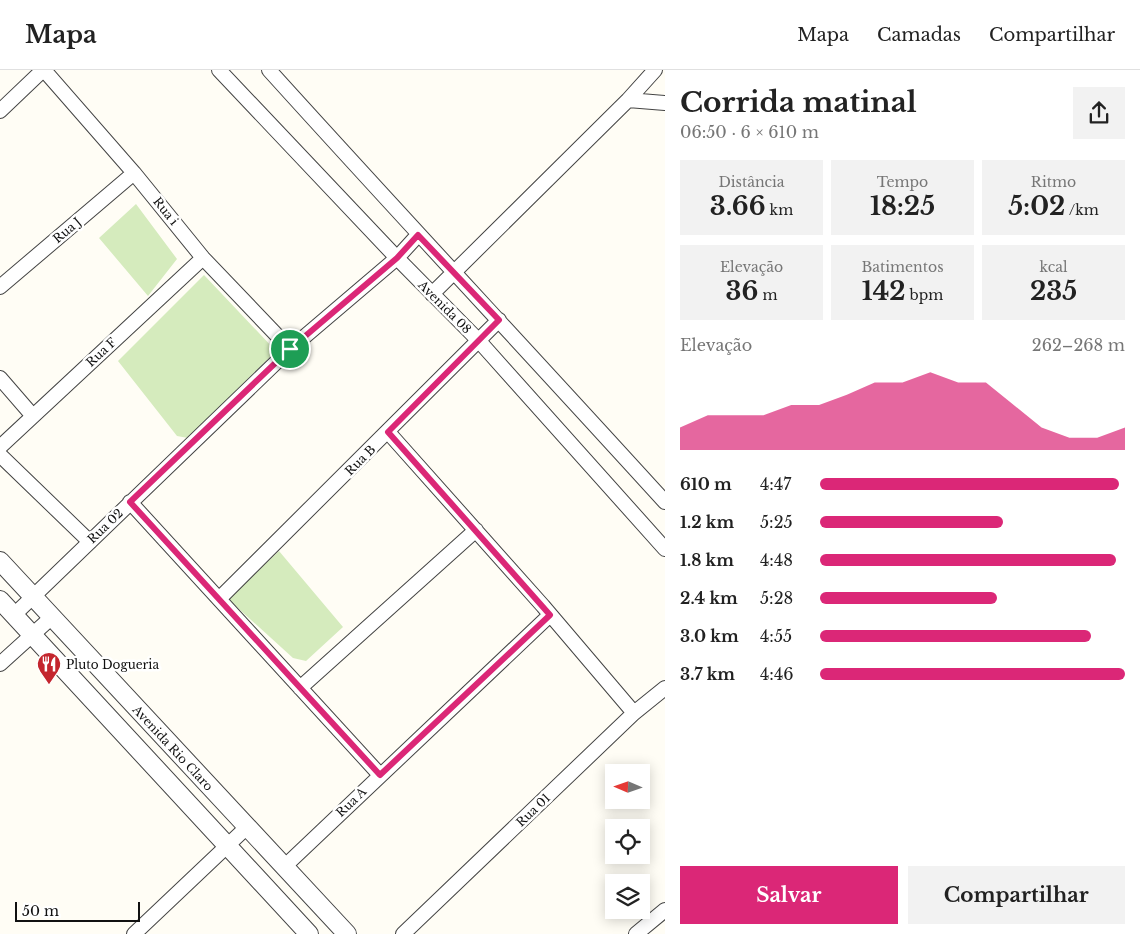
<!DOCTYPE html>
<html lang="pt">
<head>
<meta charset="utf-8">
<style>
	:root { --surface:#fff; --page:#f2f2f2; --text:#222; --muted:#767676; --line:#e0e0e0; --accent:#db2777 }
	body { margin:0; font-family:"Libre Baskerville",serif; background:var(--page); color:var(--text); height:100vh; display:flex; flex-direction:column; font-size:19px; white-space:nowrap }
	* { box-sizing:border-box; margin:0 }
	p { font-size:16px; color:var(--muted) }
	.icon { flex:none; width:28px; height:28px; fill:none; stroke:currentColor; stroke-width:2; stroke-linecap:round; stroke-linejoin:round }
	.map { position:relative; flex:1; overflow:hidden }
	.sheet { display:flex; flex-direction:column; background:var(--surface); width:475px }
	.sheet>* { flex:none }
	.needle { width:32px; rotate:272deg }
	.fabs { position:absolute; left:605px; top:694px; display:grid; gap:10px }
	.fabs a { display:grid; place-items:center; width:45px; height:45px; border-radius:0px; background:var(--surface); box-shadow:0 2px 12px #0003; font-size:25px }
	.scale { position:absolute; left:15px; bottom:12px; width:125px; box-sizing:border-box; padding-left:5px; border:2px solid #111; border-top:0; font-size:14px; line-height:18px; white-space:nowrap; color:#111; -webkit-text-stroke:4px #fff; paint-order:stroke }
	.pin { position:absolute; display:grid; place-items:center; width:42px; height:42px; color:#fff; margin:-21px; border:2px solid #fff; border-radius:50%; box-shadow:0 1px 5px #0007 }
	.round { display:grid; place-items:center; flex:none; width:52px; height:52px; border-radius:0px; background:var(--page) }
	.overview { display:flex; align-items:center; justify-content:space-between; height:85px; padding:0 15px }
	h1 { font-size:28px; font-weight:800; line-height:38px }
	.figures { display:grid; grid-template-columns:repeat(3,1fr); gap:8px; height:85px; padding:5px 15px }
	.figures div { display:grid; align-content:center; border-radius:0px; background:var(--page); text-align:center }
	.figures b { font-size:25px; font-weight:800 }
	.figures small { font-size:14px; font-weight:400 }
	.figures p { font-size:14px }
	.chart { height:140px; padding:10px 15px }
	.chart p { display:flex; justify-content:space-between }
	.chart svg { width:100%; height:90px; margin-top:5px; fill:var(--accent); opacity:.7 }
	.primary-button { display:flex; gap:10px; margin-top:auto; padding:10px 15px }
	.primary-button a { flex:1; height:58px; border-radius:0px; background:var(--accent); color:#fff; font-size:20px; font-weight:800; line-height:58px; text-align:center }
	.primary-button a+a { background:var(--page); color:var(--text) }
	ul { padding:0 15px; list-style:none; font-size:16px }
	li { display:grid; grid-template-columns:80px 60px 1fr; align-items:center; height:38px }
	li i { height:12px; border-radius:6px; background:var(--accent) }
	header { display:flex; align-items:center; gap:30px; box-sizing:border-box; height:70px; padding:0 25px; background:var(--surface); border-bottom:1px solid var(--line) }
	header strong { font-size:24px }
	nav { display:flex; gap:28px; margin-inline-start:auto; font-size:18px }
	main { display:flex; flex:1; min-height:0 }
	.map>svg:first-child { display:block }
</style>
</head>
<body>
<header>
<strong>Mapa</strong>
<nav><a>Mapa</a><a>Camadas</a><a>Compartilhar</a></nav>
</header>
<main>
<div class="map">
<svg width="665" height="864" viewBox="0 0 665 864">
	<rect width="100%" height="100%" fill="#fffdf5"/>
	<path fill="#d5ebbd" d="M136,134L177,189L148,226L99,168Z
		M204,205L276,281L188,368L177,366L118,291Z
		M279,481L343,557L306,591L293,588L228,529Z"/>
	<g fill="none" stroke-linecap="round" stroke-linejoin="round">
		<g stroke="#444" stroke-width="16">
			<path id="minor" d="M44,0L134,103L203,188L290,279
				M219,0L397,188L479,271L665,479
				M269,0C400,145 534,288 665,432
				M628,30L665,33
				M0,41L43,0
				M0,217L134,103
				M432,224L628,30L655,0
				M0,308L32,345
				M388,362L543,536L634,643
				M0,377L203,188
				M0,385L90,472
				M130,432L380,705
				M219,529L499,250
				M14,545L290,279L397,188L418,165
				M0,594L52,547
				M300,618L476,460
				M284,797L550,545
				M134,864L247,757
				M403,864L634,643L665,618
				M636,864L665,840"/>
		</g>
		<g stroke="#444" stroke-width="20">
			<path id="tertiary" d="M0,491L347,864
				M0,530L309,864"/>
		</g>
		<use href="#minor" stroke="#fff" stroke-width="14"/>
		<use href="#tertiary" stroke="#fff" stroke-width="18"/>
	</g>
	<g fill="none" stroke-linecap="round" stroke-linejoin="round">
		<g stroke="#fff" stroke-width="10">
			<path id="route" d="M418,165L499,250L388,362L550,545L380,705L130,432L290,279L397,188Z"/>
		</g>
		<use href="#route" stroke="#db2777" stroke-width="6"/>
	</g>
	<defs>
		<g id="restaurant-pin" transform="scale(1.25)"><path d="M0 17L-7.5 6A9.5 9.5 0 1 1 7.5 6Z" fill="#c4262e" stroke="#fff"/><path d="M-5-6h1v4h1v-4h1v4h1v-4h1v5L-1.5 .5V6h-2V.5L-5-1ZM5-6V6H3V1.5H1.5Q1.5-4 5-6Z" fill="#fff"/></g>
	</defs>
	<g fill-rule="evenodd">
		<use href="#restaurant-pin" x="49" y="594"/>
	</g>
	<g text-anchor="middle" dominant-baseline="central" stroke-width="5" stroke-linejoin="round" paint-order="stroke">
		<g font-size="12" fill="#111" stroke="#fff">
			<text transform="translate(166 141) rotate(51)">Rua i</text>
			<text transform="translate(67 160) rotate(-40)">Rua J</text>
			<text transform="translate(445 237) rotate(45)">Avenida 08</text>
			<text transform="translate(101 282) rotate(-43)">Rua F</text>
			<text transform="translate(360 390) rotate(-45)">Rua B</text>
			<text transform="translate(105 456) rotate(-44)">Rua 02</text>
			<text transform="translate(173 678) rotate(47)">Avenida Rio Claro</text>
			<text transform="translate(351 732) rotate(-44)">Rua A</text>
			<text transform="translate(533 740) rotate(-44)">Rua 01</text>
		</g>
		<g font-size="12" fill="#111" stroke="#fff" text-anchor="start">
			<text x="66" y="594">Pluto Dogueria</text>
		</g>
	</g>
</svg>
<div class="fabs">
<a><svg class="needle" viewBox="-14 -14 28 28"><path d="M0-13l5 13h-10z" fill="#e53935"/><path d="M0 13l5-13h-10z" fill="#767676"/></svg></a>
<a><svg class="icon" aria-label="locate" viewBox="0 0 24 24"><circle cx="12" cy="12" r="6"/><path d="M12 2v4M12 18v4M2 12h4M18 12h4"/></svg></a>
<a><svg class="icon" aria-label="layers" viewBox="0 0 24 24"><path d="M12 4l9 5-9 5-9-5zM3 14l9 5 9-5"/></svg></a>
</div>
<div class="scale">50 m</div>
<div class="pin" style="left:290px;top:279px;background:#1e9e55"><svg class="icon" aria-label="arrive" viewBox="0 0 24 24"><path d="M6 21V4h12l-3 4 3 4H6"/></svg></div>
</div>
<section class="sheet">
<div class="overview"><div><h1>Corrida matinal</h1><p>06:50 · 6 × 610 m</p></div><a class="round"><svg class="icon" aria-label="share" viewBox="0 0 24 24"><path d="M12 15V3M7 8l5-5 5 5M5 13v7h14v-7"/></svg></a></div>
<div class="figures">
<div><p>Distância</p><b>3.66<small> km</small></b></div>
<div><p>Tempo</p><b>18:25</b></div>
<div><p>Ritmo</p><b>5:02<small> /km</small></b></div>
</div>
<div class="figures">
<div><p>Elevação</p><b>36<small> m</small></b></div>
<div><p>Batimentos</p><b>142<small> bpm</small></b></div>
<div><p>kcal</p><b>235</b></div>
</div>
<div class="chart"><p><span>Elevação</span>262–268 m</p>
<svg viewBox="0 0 160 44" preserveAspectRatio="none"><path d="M0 44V33L10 27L20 27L30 27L40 22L50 22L60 17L70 11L80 11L90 6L100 11L110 11L120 22L130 33L140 38L150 38L160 33V44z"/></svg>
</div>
<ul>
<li><b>610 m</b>4:47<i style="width:98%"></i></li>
<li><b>1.2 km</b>5:25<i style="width:60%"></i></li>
<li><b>1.8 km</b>4:48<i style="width:97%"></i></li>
<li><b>2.4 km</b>5:28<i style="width:58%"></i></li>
<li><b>3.0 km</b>4:55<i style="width:89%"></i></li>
<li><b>3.7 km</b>4:46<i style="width:100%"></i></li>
</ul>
<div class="primary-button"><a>Salvar</a><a>Compartilhar</a></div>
</section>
</main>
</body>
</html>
